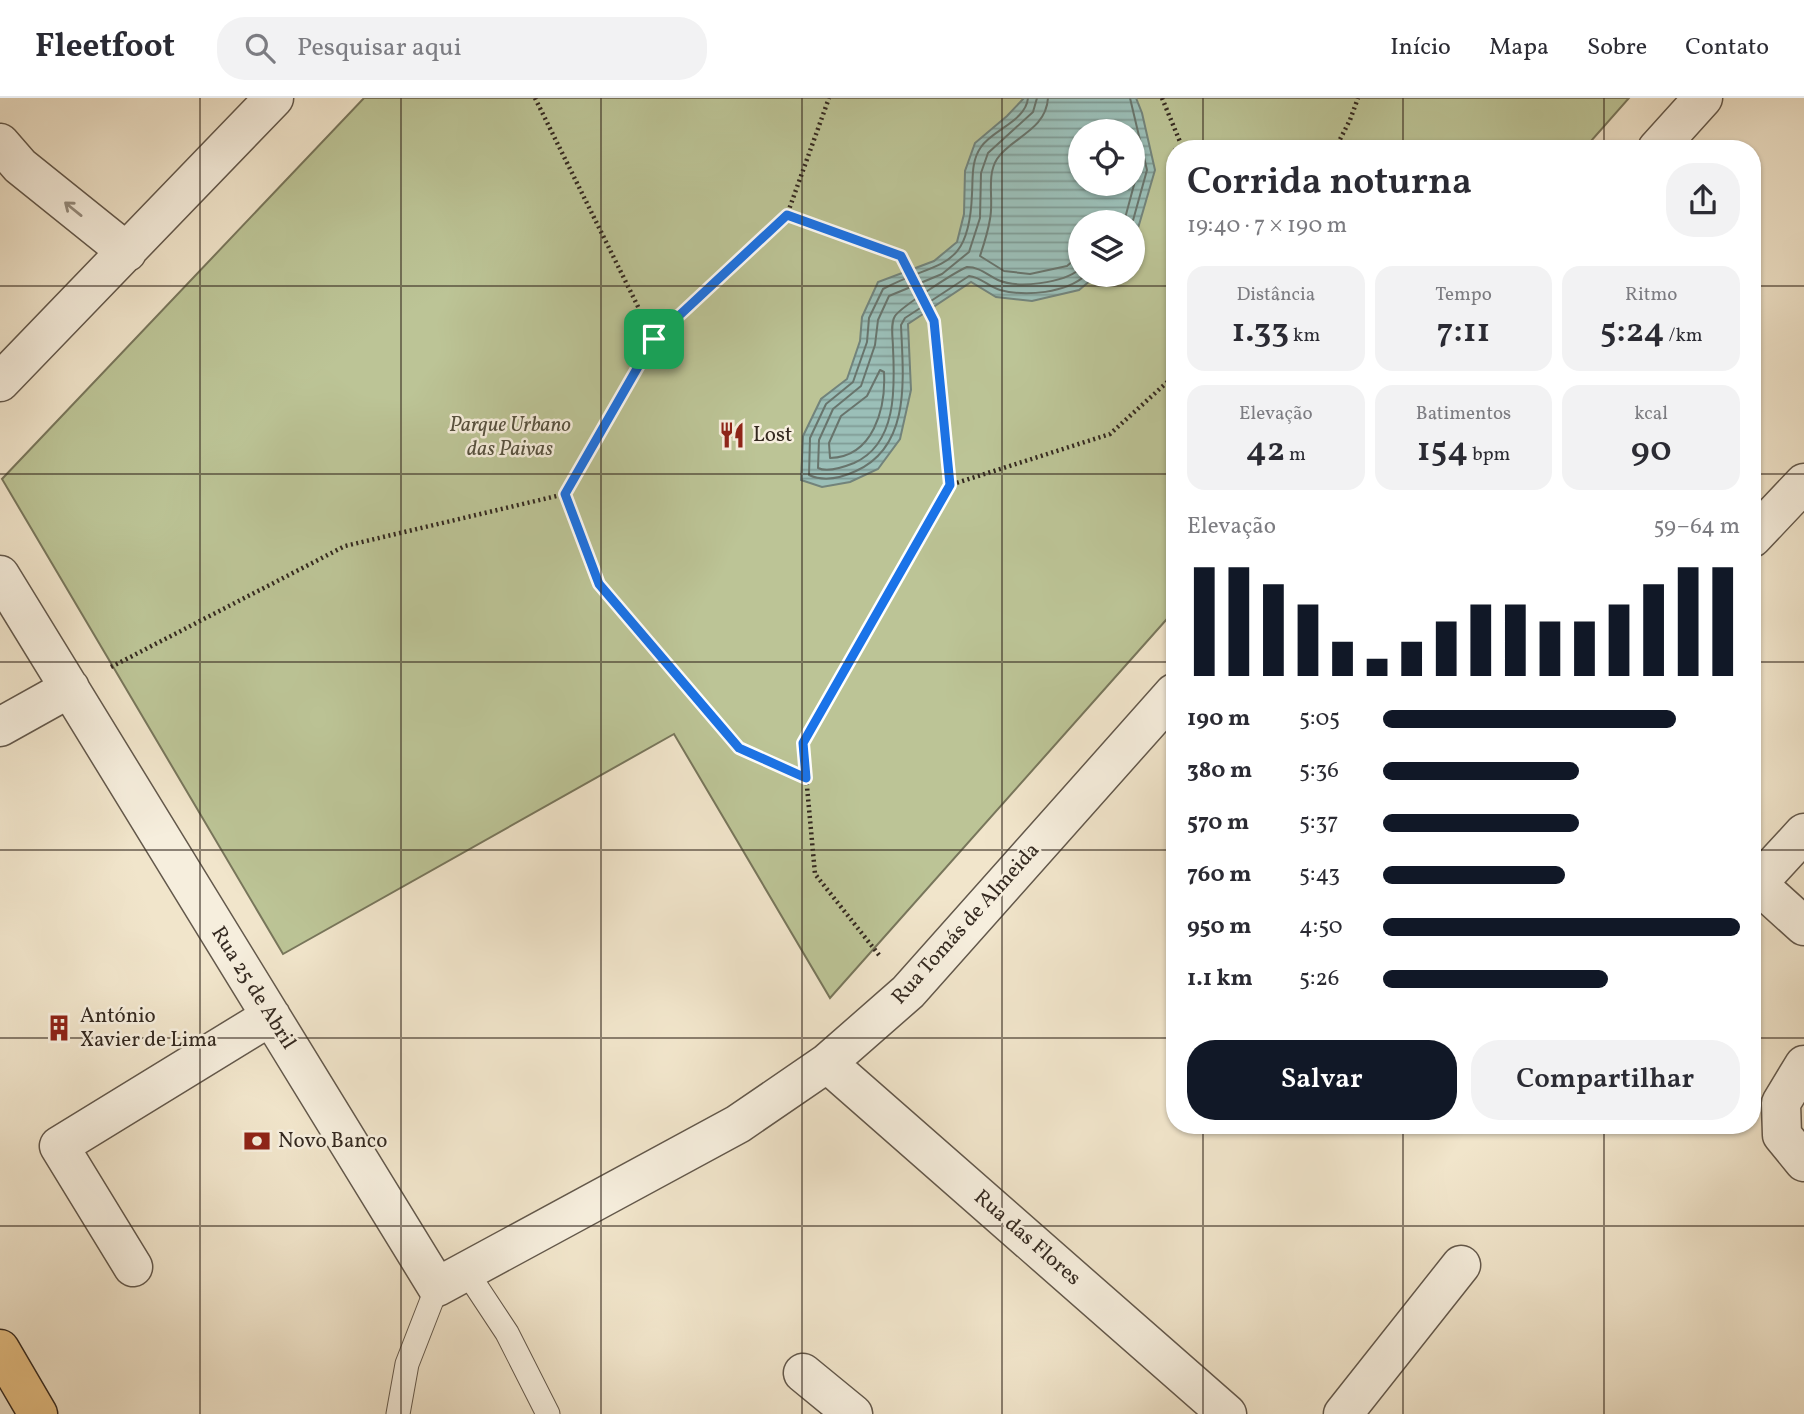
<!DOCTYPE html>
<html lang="pt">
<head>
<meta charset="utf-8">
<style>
	:root { --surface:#fff; --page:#f2f2f3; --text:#2b2b33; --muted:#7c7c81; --line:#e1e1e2; --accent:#111827 }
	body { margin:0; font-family:Vollkorn,serif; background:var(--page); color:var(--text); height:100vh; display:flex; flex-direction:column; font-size:26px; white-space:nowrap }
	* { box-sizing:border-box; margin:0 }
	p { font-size:23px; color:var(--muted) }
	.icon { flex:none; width:38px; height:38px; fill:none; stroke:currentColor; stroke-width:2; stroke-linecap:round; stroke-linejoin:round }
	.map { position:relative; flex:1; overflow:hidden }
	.drawer { position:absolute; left:1166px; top:42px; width:595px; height:994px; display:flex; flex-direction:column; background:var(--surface); border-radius:28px; box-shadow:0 2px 5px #0004 }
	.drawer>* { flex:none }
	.tools { position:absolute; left:1068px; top:21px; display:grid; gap:14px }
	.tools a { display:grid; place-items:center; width:77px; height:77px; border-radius:50%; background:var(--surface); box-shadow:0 2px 5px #0004; font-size:35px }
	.pin { position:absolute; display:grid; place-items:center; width:60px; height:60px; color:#fff; margin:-30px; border-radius:14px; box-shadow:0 4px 10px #0006 }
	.round { display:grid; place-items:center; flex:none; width:74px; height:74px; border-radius:28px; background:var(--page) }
	.overview { display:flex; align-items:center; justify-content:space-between; height:119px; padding:0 21px }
	h1 { font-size:38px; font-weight:600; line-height:52px }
	.metrics { display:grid; grid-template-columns:repeat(3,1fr); gap:10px; height:119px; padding:7px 21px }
	.metrics div { display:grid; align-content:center; border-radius:18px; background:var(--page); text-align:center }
	.metrics b { font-size:35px; font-weight:600 }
	.metrics small { font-size:19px; font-weight:400 }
	.metrics p { font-size:19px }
	.chart { height:196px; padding:14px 21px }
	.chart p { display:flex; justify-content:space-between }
	.chart svg { width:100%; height:126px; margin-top:7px; stroke:var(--accent); stroke-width:6 }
	.cta { display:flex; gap:14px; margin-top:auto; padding:14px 21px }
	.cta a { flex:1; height:80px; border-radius:28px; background:var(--accent); color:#fff; font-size:28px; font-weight:600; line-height:80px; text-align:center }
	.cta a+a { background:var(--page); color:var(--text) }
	ul { padding:0 21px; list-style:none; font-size:23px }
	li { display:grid; grid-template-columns:112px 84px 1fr; align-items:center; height:52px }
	li i { height:18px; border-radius:9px; background:var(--accent) }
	header { display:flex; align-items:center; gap:42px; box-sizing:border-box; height:98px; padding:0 35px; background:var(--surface); border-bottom:2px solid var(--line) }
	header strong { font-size:33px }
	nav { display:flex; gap:38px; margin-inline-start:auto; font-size:24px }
	.search { width:490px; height:63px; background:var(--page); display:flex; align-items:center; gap:18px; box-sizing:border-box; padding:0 24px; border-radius:28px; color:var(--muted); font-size:26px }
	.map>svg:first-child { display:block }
</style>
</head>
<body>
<header>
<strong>Fleetfoot</strong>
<div class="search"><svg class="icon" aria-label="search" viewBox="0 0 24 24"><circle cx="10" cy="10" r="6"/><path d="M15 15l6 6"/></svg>Pesquisar aqui</div>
<nav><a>Início</a><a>Mapa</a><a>Sobre</a><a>Contato</a></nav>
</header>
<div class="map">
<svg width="1804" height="1316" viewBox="0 0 1804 1316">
	<defs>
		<pattern id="water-rules" width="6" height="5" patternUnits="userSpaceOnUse" patternTransform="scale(1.75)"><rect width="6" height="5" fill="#9bbfb8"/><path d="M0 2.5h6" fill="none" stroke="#7f9b95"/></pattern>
	</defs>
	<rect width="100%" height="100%" fill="#f1e5cb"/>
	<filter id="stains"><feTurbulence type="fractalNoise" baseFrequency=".00286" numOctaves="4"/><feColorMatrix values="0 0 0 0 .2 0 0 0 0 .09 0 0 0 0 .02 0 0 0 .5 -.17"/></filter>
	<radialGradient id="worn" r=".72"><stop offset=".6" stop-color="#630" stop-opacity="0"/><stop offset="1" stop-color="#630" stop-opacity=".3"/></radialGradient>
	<path fill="#bcc496" stroke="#78765b" stroke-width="2" fill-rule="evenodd" d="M364,0H1629L1584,51H1174V513L830,900L674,636L283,856L2,381ZM1080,33H1132V86H1080ZM1080,124H1132V177H1080Z"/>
	<path fill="url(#water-rules)" stroke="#72837b" stroke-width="2" fill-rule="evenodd" d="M1024,0H1136L1142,15L1155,72L1134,144L1132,146V124H1080V177H1097L1079,192L1032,203L996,199L971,184L908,226L911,292L900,341L878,371L850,384L822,389L801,382L803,338L821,301L847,281L860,243L862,219L878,184L934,163L957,144L964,116L965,73L975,45L1007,18ZM1080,33H1132V86H1080Z"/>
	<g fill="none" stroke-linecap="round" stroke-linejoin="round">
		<path stroke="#68746c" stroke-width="2" d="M1028,0C1026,23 992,32 981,49C971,63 973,80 972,96C969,176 938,161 883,191L869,220L867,244L853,284L826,306L810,340L809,377C824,384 841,380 856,373C912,348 903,278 901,227L905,220L969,178C981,179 989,189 1000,192C1026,199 1066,195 1086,177
			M1037,0L1033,14L988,55L981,75L980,120L969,154L942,176L889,198L878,222L875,247L861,288L833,311L819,342L818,370C828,375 844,369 854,365C897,346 895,290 893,250C893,240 890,226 895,218C901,209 955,174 967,169C980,169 987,177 998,182C1018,191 1063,185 1080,171
			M1048,0C1046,33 1010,40 997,61C986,78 994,102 990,121C988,134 984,146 980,158L1004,173L1030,176L1067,168L1080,157
			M1130,0L1147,72L1132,126
			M1124,124L1138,72L1132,43
			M880,272L884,274C886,311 873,359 830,360L829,345L841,318L867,298Z"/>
		<g stroke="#63584b" stroke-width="25">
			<path id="service" d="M466,1173L507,1235L548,1316
				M398,1316L407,1266L437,1189"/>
		</g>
		<g stroke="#63584b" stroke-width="41">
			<path id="minor" d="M0,45L20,68L127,154
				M1657,51L1703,0
				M0,284L274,0
				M1752,440L1804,385
				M0,477L437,1189L738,1026L827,965L908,894L1174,595
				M0,629L70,590
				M1752,781L1804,828
				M1757,786L1804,735
				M827,965L1227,1316
				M1804,967L1781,1005L1782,1037L1804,1064
				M133,1169L59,1048L271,918
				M803,1275L853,1316
				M1343,1316L1461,1167"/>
		</g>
		<g stroke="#342920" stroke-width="41">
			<path id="primary" d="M0,1251L38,1316"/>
		</g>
		<path stroke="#342920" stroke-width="4.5" stroke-dasharray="2 3.5" stroke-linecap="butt" d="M535,0L654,241
			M1162,0L1183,51
			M1335,51L1350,22L1358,0
			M787,117L901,158L934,223L950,387
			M565,396L599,486L739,650L806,680
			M111,569L345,448L565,396L654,241L787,117L829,0
			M879,857L815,776L803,645L950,387L1110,336L1174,278"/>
		<use href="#service" stroke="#f6eedd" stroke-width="23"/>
		<use href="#minor" stroke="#f6eedd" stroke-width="38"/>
		<use href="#primary" stroke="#e8c286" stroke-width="38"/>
	</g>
	<defs><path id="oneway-shaft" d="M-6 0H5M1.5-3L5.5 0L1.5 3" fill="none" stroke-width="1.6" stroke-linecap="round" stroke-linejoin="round" transform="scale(1.75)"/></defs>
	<use stroke="#958c7e" href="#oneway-shaft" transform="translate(73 111) rotate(-141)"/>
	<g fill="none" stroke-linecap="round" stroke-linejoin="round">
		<g stroke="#fff" stroke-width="14">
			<path id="route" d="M787,117L901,158L934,223L950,387L803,645L806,680L739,650L599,486L565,396L654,241Z"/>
		</g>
		<use href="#route" stroke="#1a73e8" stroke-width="9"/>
	</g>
	<path fill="none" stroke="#342920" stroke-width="2" stroke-opacity="0.55" d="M200,0V1316M401,0V1316M601,0V1316M802,0V1316M1002,0V1316M1203,0V51M1403,0V51M1604,0V51M0,188H1174M1752,188H1804M0,376H1174M1752,376H1804M0,564H1174M1752,564H1804M0,752H1174M1752,752H1804M0,940H1174M1752,940H1804M1203,1027V1316M1403,1027V1316M1604,1027V1316M0,1128H1804"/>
	<defs>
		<g id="restaurant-bare" transform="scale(2.1)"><path d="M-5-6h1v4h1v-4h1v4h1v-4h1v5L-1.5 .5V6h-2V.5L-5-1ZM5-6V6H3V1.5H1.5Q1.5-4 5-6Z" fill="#8f2418" stroke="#f6eedd" stroke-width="2.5" paint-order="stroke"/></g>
		<g id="building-bare" transform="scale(2.1)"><path d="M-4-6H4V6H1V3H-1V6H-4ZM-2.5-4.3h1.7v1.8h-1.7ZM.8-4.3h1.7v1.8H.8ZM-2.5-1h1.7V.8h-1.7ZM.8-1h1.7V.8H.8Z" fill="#8f2418" stroke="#f6eedd" stroke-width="2.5" paint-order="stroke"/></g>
		<g id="bank-bare" transform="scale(2.1)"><path d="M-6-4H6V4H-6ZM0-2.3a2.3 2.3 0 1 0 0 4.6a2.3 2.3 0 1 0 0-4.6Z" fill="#8f2418" stroke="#f6eedd" stroke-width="2.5" paint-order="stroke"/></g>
	</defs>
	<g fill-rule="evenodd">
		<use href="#restaurant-bare" x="732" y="337"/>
		<use href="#building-bare" x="59" y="930"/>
		<use href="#bank-bare" x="257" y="1043"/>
	</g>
	<g text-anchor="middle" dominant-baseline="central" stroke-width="5" stroke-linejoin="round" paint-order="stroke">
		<g font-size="21" font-style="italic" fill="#56503e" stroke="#f6eedd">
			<text x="510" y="327">Parque Urbano<tspan x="510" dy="24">das Paivas</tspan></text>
		</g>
		<g font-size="21" fill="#342920" stroke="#f6eedd" text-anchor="start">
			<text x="753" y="337">Lost</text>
			<text x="80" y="918">António<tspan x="80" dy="24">Xavier de Lima</tspan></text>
			<text x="278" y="1043">Novo Banco</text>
		</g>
		<g font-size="21" fill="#342920" stroke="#f6eedd">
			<text transform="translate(966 826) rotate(-48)">Rua Tomás de Almeida</text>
			<text transform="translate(253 890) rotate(58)">Rua 25 de Abril</text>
			<text transform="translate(1027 1140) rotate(41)">Rua das Flores</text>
		</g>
	</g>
	<rect width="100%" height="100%" filter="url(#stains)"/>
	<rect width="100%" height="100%" fill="url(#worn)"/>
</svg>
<div class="tools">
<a><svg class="icon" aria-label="locate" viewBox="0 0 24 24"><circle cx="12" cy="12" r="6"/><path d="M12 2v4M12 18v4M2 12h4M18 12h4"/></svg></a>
<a><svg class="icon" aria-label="layers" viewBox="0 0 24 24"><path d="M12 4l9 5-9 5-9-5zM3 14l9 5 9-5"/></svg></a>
</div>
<div class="pin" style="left:654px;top:241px;background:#1e9e55"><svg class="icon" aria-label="arrive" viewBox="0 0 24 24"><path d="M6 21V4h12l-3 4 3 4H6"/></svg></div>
<section class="drawer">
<div class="overview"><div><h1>Corrida noturna</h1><p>19:40 · 7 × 190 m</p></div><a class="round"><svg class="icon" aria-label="share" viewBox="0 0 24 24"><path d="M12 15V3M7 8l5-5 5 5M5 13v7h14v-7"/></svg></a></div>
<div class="metrics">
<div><p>Distância</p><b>1.33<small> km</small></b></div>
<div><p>Tempo</p><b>7:11</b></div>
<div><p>Ritmo</p><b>5:24<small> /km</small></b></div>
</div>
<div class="metrics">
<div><p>Elevação</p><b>42<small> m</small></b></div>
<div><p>Batimentos</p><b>154<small> bpm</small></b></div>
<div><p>kcal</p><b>90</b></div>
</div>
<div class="chart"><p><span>Elevação</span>59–64 m</p>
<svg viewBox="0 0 160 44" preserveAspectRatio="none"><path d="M5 44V6M15 44V6M25 44V12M35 44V19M45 44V32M55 44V38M65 44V32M75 44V25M85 44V19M95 44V19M105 44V25M115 44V25M125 44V19M135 44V12M145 44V6M155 44V6"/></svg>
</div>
<ul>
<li><b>190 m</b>5:05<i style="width:82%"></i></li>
<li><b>380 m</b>5:36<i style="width:55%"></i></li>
<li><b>570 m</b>5:37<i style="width:55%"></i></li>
<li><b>760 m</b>5:43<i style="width:51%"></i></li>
<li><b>950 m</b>4:50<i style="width:100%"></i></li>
<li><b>1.1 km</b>5:26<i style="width:63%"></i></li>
</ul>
<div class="cta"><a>Salvar</a><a>Compartilhar</a></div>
</section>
</div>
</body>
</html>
